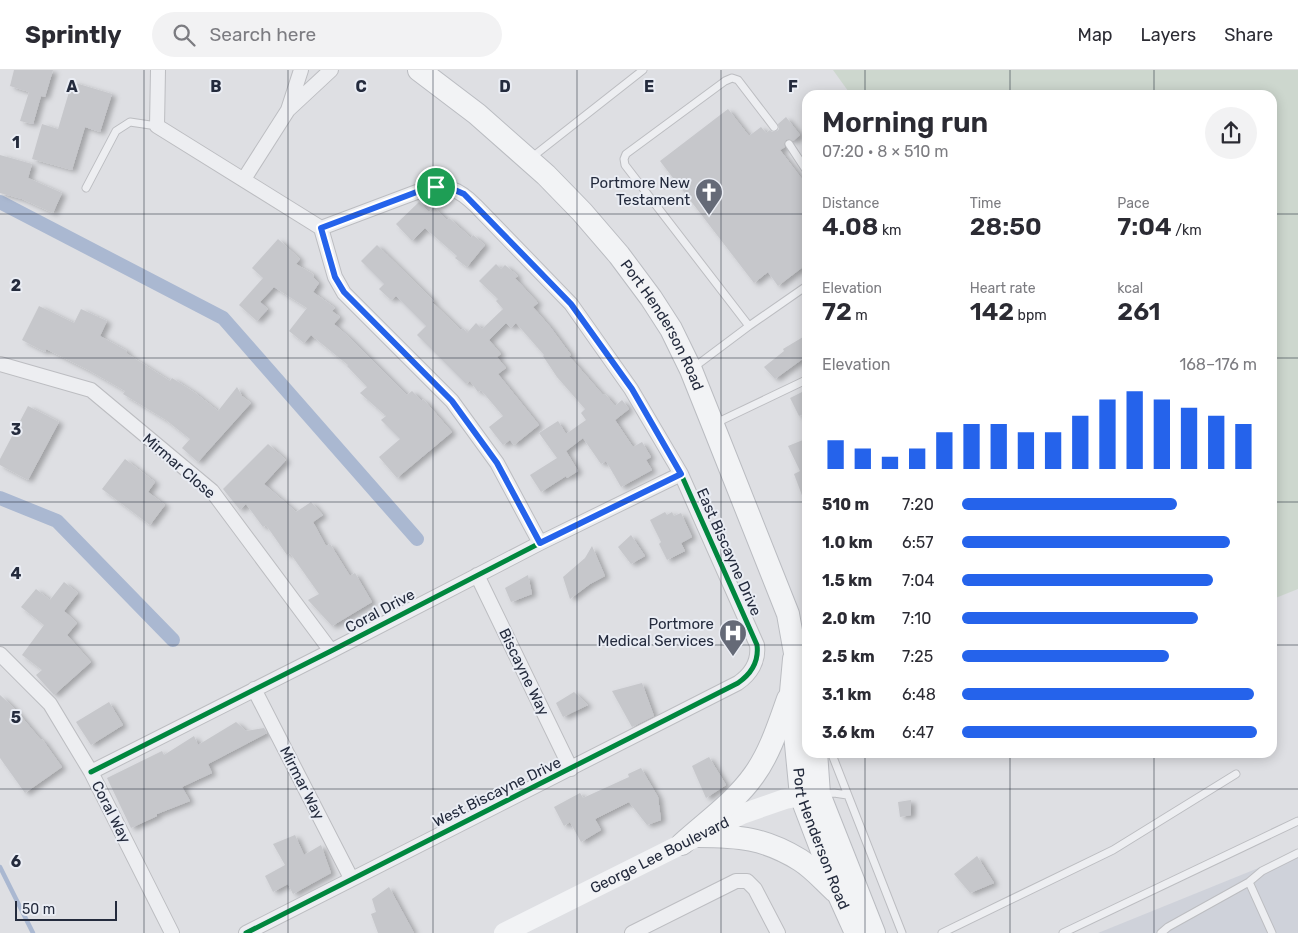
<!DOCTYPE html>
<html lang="en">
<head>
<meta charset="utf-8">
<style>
	:root { --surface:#fff; --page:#f2f2f3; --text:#2b2b33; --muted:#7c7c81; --line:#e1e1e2; --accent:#2563eb }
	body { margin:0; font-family:Rubik,sans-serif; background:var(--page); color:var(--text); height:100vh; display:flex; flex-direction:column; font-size:19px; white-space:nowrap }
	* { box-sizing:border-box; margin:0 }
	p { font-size:16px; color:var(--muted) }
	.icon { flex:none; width:28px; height:28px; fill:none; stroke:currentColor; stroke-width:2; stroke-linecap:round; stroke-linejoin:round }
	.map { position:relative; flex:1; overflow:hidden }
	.details { position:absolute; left:802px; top:20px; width:475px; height:668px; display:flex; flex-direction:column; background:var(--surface); border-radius:15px; box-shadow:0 2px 12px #0003 }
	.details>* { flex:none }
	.scale { position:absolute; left:15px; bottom:12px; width:102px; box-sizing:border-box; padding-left:5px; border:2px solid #242b3d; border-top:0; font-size:14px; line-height:18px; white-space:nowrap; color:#242b3d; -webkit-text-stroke:4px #eaedf4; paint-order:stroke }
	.pin { position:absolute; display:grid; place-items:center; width:42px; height:42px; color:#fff; margin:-21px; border:2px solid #fff; border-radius:50%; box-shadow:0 1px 5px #0007 }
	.round { display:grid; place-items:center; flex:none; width:52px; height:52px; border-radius:26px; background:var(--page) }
	.overview { display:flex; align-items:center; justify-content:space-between; height:85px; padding:0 20px }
	h1 { font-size:28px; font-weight:600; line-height:38px }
	.figures { display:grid; grid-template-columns:repeat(3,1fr); gap:8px; height:85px; padding:5px 20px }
	.figures div { display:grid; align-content:center }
	.figures b { font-size:25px; font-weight:600 }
	.figures small { font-size:14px; font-weight:400 }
	.figures p { font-size:14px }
	.chart { height:140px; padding:10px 20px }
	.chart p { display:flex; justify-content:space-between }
	.chart svg { width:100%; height:90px; margin-top:5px; stroke:var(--accent); stroke-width:6 }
	ul { padding:0 20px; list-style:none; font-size:16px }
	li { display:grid; grid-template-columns:80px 60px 1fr; align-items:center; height:38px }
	li i { height:12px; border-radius:6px; background:var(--accent) }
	header { display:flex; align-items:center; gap:30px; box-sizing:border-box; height:70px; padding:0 25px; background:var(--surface); border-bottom:1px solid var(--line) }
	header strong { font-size:24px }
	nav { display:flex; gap:28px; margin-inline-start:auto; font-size:18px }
	.search { width:350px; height:45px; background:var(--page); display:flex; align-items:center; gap:12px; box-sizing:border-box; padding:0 18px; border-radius:28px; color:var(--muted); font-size:19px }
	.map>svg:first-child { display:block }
</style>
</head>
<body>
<header>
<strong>Sprintly</strong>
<div class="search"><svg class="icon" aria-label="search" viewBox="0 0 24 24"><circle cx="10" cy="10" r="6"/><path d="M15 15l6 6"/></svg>Search here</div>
<nav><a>Map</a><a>Layers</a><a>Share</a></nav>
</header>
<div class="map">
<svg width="1298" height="863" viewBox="0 0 1298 863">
	<defs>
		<filter id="shadow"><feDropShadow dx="4.5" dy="2.5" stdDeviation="2.5" flood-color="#0004"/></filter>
	</defs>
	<rect width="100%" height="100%" fill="#dedfe3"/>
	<path fill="#cfd2da" d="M1298,782V863H1098Z"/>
	<path fill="#cdd7ce" d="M833,0H1298V519L1273,529L1272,25H851Z"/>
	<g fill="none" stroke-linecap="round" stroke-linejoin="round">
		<path stroke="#aab8d1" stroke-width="4.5" d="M0,797L33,863"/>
		<path stroke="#aab8d1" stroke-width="14" d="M0,132L223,248L417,469
			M0,428L57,451L173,570"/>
	</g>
	<path fill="#c6c7cb" filter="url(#shadow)" d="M14,0H53L45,27L41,26L33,54L20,51L29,22L10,16Z
		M72,12L112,24L100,62L85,57L72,100L32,89L42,54L58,59Z
		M728,39L749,66L761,57L766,63L770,60L772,62L777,61L779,59L778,54L786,47L800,65L793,71L789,69L786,70L784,74L785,77L780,80L808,117V193L778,216L768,202L754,213L660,91Z
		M0,85L32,94L28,108L62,123L53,143L22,129L0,123Z
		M419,132L429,142L434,137L447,150L449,148L471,168L473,165L485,175L467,197L455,188L457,186L425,158L412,171L396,154Z
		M278,169L300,189L296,194L313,204L314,208L319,213L313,222L335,238L332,241L340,247L334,254L350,268L407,325L412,321L422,331L423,329L452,362L397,408L379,387L400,369L381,350L386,346L360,323L367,317L347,296L348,295L311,265L304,273L289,261L307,238L274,217L260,232L268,239L257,251L239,235L263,208L252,198Z
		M377,175L434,231L432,232L461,260L463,258L467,263L476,253L482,259L503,239L496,231L498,229L479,211L496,194L501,199L505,195L518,206L515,208L538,233L533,237L551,258L571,285L569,286L603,325L605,324L615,336L622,330L629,339L615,350L633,377L642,372L651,387L646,390L652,400L621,417L606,391L601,394L583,368L566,381L578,401L567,408L566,406L541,422L530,405L557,388L539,363L558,351L566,364L586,350L581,343L585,339L557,307L543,286L544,285L516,253L511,258L506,253L489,270L501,284L497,287L506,298L498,304L539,355L514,375L510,370L503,375L489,357L503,346L481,320L478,322L470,311L466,314L417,265L426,256L396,226L391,230L379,219L384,214L361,191Z
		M39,236L74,253L81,239L107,251L100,266L127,281L126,283L170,311L172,308L194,322L218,341L237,317L242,326L251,333L198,392L182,378L190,369L166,350L123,324L125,321L90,301L46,279L45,282L22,270Z
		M808,264V285L775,309L764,297L784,281L783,279Z
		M808,319V342L799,346L790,328Z
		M28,336L59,352L28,410L0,395V389Z
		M808,368V436H806L794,404L800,401L788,376Z
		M268,374L286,390L264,414L296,442L311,432L323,445L313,452L326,476L330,474L350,506L355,503L372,532L332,556L308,530L319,524L290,483L287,485L266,455L263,457L246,434L240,440L223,419Z
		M125,389L155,412L148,422L165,435L150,455L102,419Z
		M665,442L667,445L672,442L674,446L681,443L692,467L681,473L685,481L667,490L659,474L661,472L650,450Z
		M631,465L645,486L631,494L618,477Z
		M592,476L605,506L590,514L570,529L563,507L585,488Z
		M528,505L532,524L511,532L505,518Z
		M64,512L78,523L64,541L77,553L67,565L91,592L54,625L36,605L42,600L22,585L44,555L21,537L36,519L50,530Z
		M642,613L654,646L632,657L612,621Z
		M574,622L588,635L563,647L556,633Z
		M0,625L14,638L41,670L42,669L62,697L25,723L0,688Z
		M109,632L123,655L91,675L76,652Z
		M236,652L246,661L264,658L267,663L208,694L212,703L182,717L190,731L157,744V746L131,758L107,708L162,681L164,685L194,666L198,675Z
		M709,687L726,715L706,728L692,696Z
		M641,698L658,727L661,750L647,755L629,732L595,749L601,760L581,772L570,752L564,756L554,737L580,723L583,728L629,707L628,704Z
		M911,730V745L900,747L898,732Z
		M295,765L304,785L321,775L331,803L293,824L288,814L273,822L265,806L285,795L273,774Z
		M977,786L994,813L970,823L954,804Z
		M389,817L414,863H378L371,844L376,842L372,829Z"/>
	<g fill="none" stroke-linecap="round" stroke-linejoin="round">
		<g stroke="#bcbdc1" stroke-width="9">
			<path id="lane" d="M789,74L808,103
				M531,88L643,0
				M86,118L116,61L130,52L157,56
				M749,256L625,95L624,89L626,84L725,11L732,8L738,10L774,57
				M693,298L749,256L808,215
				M716,353L808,309
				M831,682L902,863
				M822,724L834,723L847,725
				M1249,812L1272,863
				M942,863L1113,780L1236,704
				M1063,863L1298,751
				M1161,863L1168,857L1249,812L1262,801L1298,783"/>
		</g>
		<g stroke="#bcbdc1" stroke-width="16">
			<path id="street" d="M158,0L157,56L321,158
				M301,0L288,40L331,0
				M244,109L288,40
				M321,158L335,207L344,223L452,331L497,393L540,473
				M0,294L91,320L212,421L331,581
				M477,505L571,699
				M0,584L50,634L91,702L172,863
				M254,619L351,808
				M91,702L331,581L540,473L681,404
				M246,863L738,613C751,604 759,591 757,575L681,404L631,319L571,234L476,136C458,118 447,114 422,120L321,158
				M632,863L736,811H747L755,819L778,863"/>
		</g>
		<g stroke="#babcc1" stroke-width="24">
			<g id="primary">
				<path id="s2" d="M419,0L477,44L546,105L582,142L619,185L651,228L671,259L691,300L713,355L788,544L795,583L808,618"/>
				<path id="s3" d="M794,589L791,622L801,726L838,823L856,863"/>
				<path d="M816,682L819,724L874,863"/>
				<path d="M698,766C739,766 764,768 800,790C813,798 824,811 835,821"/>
				<path d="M682,774C706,752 735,732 754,705C770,683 779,654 788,629"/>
			</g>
		</g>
		<use href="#lane" stroke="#edeef1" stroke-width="7"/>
		<use href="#street" stroke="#edeef1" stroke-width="14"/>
		<path stroke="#f2f3f5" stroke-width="20" id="s1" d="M504,863L742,744L785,729L816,724"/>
		<use href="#primary" stroke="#f2f3f5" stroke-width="22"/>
		<g stroke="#eaedf4" stroke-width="8">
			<path id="cycleway" d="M91,702L331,581L540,473L681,404
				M246,863L738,613C751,604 759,591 757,575L681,404L631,319L571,234L476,136C458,118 447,114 422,120L321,158"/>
		</g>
		<use href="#cycleway" stroke="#00873e" stroke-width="5"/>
	</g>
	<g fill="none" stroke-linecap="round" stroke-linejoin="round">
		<g stroke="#fff" stroke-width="10">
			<path id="route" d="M436,117L450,118L464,124L571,234L632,319L681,404L540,473L497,393L452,331L344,222L335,207L321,158L422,120Z"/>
		</g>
		<use href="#route" stroke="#2563eb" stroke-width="6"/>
	</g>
	<path fill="none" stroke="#242b3d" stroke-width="1" stroke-opacity="0.55" d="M144,0V863M288,0V863M433,0V863M577,0V863M721,0V863M865,0V25M1010,0V25M1154,0V25M0,144H808M1272,144H1298M0,288H808M1272,288H1298M0,432H808M1272,432H1298M0,575H808M1272,575H1298M865,682V863M1010,682V863M1154,682V863M0,719H1298"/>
	<defs>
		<g id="church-pin" transform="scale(1.4375)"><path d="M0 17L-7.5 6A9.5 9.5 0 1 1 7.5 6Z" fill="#656a77" stroke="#eaedf4"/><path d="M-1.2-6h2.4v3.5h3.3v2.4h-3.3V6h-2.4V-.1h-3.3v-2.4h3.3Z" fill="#fff"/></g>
		<g id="hospital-pin" transform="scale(1.4375)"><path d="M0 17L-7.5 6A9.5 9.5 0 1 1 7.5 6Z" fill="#656a77" stroke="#eaedf4"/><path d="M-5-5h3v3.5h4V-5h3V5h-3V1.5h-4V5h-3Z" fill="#fff"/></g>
	</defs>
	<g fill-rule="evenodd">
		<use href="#church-pin" x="709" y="122"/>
		<use href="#hospital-pin" x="733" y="563"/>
	</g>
	<g text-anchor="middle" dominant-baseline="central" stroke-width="4" stroke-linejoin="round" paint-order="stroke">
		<g font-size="15" fill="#242b3d" stroke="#eaedf4" text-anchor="end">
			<text x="690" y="113">Portmore New<tspan x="690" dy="17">Testament</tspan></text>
			<text x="714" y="554">Portmore<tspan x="714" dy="17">Medical Services</tspan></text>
		</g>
		<g font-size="15" fill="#242b3d" stroke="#eaedf4">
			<text stroke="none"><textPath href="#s2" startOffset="356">Port Henderson Road</textPath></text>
			<text transform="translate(179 396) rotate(41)">Mirmar Close</text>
			<text transform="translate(729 482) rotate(66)">East Biscayne Drive</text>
			<text transform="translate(380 541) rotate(-28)">Coral Drive</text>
			<text transform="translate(524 602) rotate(64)">Biscayne Way</text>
			<text transform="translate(302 713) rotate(63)">Mirmar Way</text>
			<text transform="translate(497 722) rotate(-26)">West Biscayne Drive</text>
			<text transform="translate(111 742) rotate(63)">Coral Way</text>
			<text stroke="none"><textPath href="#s3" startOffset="184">Port Henderson Road</textPath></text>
			<text stroke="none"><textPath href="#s1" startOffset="174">George Lee Boulevard</textPath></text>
		</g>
	</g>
	<g font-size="16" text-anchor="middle" font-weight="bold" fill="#242b3d" stroke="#eaedf4" stroke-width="4" stroke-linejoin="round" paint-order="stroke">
		<text x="72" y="22">A</text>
		<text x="216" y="22">B</text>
		<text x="361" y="22">C</text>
		<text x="505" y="22">D</text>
		<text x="649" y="22">E</text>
		<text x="793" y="22">F</text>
		<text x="16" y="78">1</text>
		<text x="16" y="221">2</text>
		<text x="16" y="365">3</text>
		<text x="16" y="509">4</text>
		<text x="16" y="653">5</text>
		<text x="16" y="797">6</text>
	</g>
</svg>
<div class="scale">50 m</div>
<div class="pin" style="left:436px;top:117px;background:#1e9e55"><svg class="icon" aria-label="arrive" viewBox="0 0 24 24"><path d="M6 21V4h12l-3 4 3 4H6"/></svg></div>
<section class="details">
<div class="overview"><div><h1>Morning run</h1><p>07:20 · 8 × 510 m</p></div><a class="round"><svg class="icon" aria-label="share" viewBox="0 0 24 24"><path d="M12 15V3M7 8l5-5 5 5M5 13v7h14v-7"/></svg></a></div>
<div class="figures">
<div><p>Distance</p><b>4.08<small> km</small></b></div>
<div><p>Time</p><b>28:50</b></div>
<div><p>Pace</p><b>7:04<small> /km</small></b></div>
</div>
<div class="figures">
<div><p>Elevation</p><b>72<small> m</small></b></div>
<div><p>Heart rate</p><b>142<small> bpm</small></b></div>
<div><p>kcal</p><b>261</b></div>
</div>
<div class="chart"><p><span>Elevation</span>168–176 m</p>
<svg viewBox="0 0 160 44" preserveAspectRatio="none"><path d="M5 44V30M15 44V34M25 44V38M35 44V34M45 44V26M55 44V22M65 44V22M75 44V26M85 44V26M95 44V18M105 44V10M115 44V6M125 44V10M135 44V14M145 44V18M155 44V22"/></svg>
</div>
<ul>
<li><b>510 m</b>7:20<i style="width:73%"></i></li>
<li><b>1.0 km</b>6:57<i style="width:91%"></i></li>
<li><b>1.5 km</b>7:04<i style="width:85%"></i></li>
<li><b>2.0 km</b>7:10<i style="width:80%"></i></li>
<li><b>2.5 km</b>7:25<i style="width:70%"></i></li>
<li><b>3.1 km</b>6:48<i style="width:99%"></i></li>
<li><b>3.6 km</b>6:47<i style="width:100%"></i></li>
</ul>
</section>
</div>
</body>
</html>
